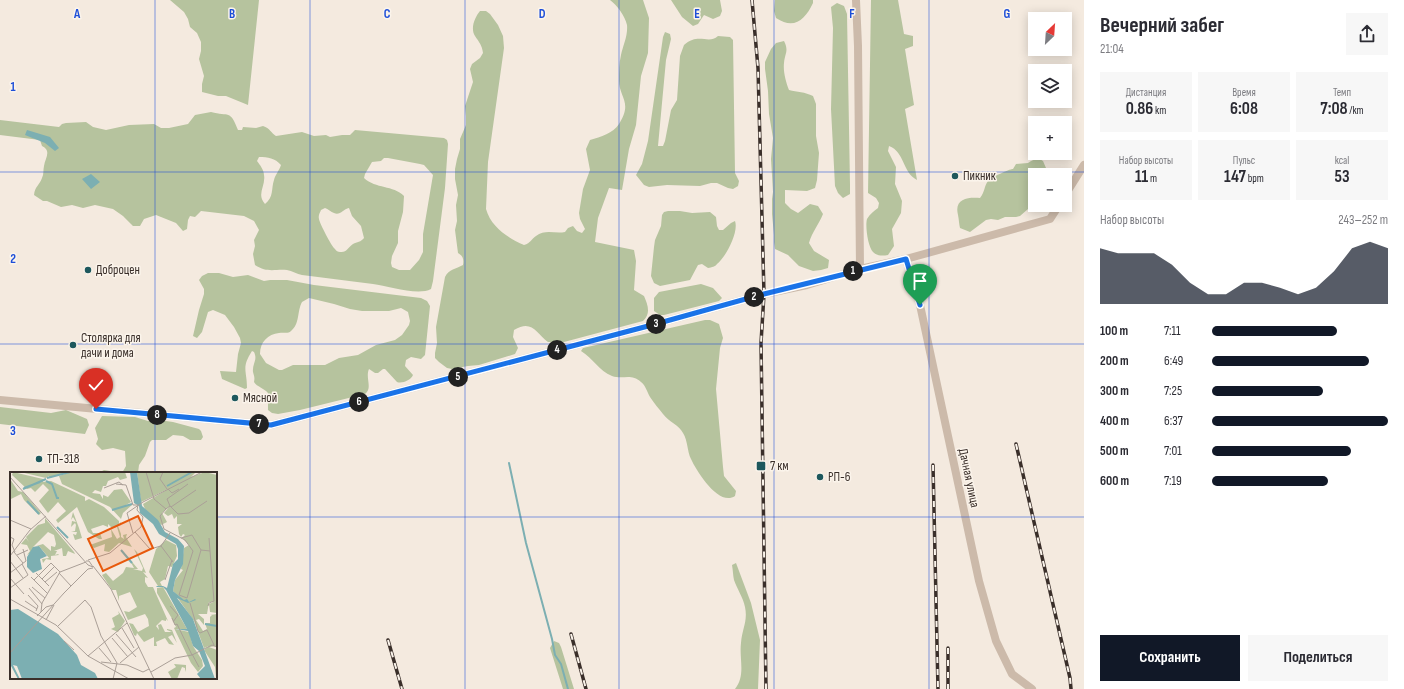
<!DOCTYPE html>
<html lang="ru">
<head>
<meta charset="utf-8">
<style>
	:root { --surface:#fff; --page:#f7f7f7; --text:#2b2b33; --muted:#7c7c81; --accent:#111827 }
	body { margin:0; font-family:"Sofia Sans Condensed",sans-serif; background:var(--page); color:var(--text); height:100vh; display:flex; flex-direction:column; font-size:15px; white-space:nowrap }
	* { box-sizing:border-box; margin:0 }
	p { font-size:13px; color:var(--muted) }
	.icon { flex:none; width:22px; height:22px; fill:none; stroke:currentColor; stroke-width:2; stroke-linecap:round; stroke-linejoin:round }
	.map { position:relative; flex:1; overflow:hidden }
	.side { display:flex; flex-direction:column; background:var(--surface); width:320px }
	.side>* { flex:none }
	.needle { width:26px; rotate:25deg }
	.tools { position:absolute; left:1028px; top:12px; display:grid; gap:8px }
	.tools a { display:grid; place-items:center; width:44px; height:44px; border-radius:0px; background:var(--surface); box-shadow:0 2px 10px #0003; font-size:20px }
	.pin { position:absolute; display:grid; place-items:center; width:34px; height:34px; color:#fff; margin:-41px -17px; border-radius:50% 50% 50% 0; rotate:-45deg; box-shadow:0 0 4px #0007 }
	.pin .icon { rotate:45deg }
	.km { position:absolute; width:20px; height:20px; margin:-10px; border-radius:50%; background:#222; color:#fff; font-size:11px; line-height:20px; text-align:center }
	.round { display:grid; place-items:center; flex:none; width:42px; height:42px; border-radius:0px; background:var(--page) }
	.head { display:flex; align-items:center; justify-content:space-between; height:68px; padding:0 16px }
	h1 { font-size:22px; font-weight:700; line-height:30px }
	.figures { display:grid; grid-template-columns:repeat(3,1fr); gap:6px; height:68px; padding:4px 16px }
	.figures div { display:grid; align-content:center; border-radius:0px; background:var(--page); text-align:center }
	.figures b { font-size:17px; font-weight:700 }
	.figures small { font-size:11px; font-weight:400 }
	.figures p { font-size:11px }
	.chart { height:112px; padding:8px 16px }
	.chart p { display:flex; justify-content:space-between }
	.chart svg { width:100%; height:72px; margin-top:4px; fill:var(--accent); opacity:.7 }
	.action { display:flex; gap:8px; margin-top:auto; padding:8px 16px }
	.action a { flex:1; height:46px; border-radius:0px; background:var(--accent); color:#fff; font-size:16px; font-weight:700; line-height:46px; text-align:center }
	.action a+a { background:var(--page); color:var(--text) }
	ul { padding:0 16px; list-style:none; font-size:13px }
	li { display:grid; grid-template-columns:64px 48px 1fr; align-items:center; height:30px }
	li i { height:10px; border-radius:5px; background:var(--accent) }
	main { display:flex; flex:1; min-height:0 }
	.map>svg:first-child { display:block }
</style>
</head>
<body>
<main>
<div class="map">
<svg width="1084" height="689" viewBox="0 0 1084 689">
	<rect width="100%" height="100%" fill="#f4eadf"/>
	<path fill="#b6c39e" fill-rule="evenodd" d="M170,0H259L248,105L226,96H218L202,92V84L204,76L199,59L201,51V42L197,33L190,27L188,19L184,12Z
		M610,0H643L649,18L648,53L641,76L636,125L629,149L622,190L609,188L598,218L595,242L634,250L636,261L634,290L644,296C648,305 651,314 643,321L564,342H548C536,333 532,319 514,330L513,337L518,348L515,354L479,365L468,366L452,369L447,368L439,362L435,358V353L437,343L436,327L445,277C449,269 456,269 463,265C464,259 463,256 458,253L455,230L457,221L456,205L458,195L455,179V169L457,159L460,149V139L466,125V116L465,106L473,82L470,69L472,64L480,58L483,53C482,45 479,42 475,36C470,28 475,17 480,11H486L490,14L498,25L503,36L504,48L488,162L486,209C491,227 508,238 524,245C531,243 531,239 536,236C545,229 555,234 565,232L568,228L573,226L577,231L582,233L585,229L580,219L579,213L583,189L590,170L586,149L590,140C601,137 613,133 619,124C633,102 619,98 619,80C619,72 619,63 621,55C623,45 628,36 627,25C625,16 617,5 610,0Z
		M671,0H720L722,11L720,16L713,19L704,15L698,24L693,26L682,17Z
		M775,0H813V3C805,20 794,30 776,18L774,11Z
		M871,0H898L904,34L913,36V46L905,49L914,105L905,109L917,180C902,172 905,152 889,146L888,151L896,167L895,184L902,201L901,213L892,229L894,246L888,255C882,256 877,256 873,252C868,247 865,226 867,219C870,214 874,211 878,208L879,203L876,198L868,193Z
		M837,3L844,6L847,14L850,185V194L843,198L838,193L835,186L831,109L833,28L831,7Z
		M665,32L670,34L671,39L666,60L658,146H663L665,141L671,110L677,100L680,56L684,45C699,32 708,45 718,36L730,37L733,40L735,173L739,181L738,186L733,189L728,188L717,183H711L700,186L667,185L649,187L644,185L636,175L642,164L648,141L663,37Z
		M784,41C789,51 785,53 784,63C783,72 786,82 789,90C797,92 805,92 813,96L816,104V136L819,153L817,180L815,188L807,191L785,190V203L791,209L798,213L810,204L818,206L823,214C819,224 812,232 809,243L814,251L829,260L828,268L821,270L813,271L799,266L788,255L775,249L774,242V235L772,214V199L773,192L771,159L773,138L769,114L768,91L765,69V62L771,49L776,43Z
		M211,112C229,117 230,109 238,130H242L243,127L256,128L263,126C270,128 271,133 276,136L302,132L314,136L326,135L330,137L342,135H350L355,130L444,138L447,140L448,144L445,188L433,281L431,289C418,296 388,286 373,284C349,281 326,278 302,275C297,274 292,271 287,270C274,269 267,273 255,265L253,254L255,246L254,240L259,230L254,221L244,216L201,211L195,217L190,216L188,220L187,229L183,231L176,223L156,215L144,219L140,226H133L123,216L113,209L95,205L83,208L72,205L61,207L47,201H43L34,195C35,186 39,186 42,178C44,174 43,170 44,166C45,158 52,151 42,146L40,140L0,135V120L59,127L62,124L66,123L86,122L93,127L106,130L129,125L154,124L161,128H169L188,124L195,115ZM259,157C268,157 275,158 281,165C279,171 275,175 274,180C271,189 274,197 265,204C256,194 266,186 264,175C264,170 260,165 257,161ZM384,158H388L420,164L424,165L433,175L423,234V252L419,260L410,270H399L392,267L391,263L392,256L398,243V231L403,212L404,196C393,185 376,189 364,178L365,174L372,162L381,161ZM325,208C328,209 331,212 334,213C340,216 343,209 349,208L352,216L361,226L364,238C361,242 357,242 353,244C348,247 347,253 340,252C338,252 336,251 335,249C332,247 319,222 319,219C318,215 320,213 321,210Z
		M1038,158L1043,161L1049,175H1035V196L1029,194L1028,195V209L1020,216L1016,217H1005L998,220L991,219L986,220L970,232L960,228C959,224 959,220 958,215C954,199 967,197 980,198C985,192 984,186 988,181C990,178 1009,169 1013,169L1016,164L1028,163L1031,161Z
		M668,211H680L692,213L710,212L716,217L717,226L719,230H723L731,223L735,221C739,232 726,257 717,264C715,267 712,267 708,268L702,264L698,265L690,280L660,286L654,283L651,276L654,247L655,240L661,226L662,215L664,212Z
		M208,273H219L233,277L248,275L264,281L270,280H287L314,285L421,298L427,301L430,306L425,355L421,359L411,357L406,360L405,366L413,375C411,380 402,384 397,382L385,369H383L378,373H375L369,369C365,378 373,388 365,394L300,410L278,414L272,413L268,410V393C264,388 257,387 254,382C255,377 254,376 253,372C252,364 258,360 254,352L252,351C241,368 247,370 247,388L245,389L222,379L220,371L236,372L238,354L241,343L240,338L234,327L225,315L213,310L208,312L202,332L197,338L193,336L199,310L204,294V289L199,280L202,276ZM309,298L334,304L350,309L362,311H389L401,308L408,312L410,321L409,325L402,335L395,340L376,345L358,355L339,358L325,365H293L282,370H279L266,363L260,354C260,342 268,334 279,333C284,332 288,334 291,331C300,324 297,311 302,302Z
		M701,284L713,288L722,298L719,301L664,315H660L654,311V298L659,292Z
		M705,320H710L719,324L723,338L720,348L716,389L723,467L724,476L736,491L735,496C719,507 697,472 691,459C687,451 688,441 683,433C679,425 669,422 663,414C659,409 654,403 650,397C647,392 646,386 641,382C631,373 623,380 612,376C599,371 593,358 581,351L583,348Z
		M0,407L51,413L66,410L87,419L89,425L85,434L0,424Z
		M102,416L135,417L148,421L159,420L173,422L199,429L201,431L203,437L201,440H190L183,436L173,435L166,440H152L150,442L145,456L139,465L138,473H98L104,470L122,473L126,466L125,451L113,448L102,450L96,444L98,439L95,428Z
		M736,563L751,603L760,640L758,689H735C746,675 739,659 741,643C742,629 748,621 745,607C743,597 737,589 734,580C733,576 733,570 732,565Z
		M554,641L559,643L561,647L574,689H563L550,648Z"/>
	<path fill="#7cafb2" d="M27,130L50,137L59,148L55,151L45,143L25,135Z
		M91,174L100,182L91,189L82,179Z"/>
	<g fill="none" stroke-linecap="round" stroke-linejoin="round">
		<path stroke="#7cafb2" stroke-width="2" d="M509,463L526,543L552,639L555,655L561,664L568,689"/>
		<path stroke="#ccbaaa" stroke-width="8" d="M856,0L858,46L860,269
			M1065,195L1084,165
			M906,259L920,305L979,581L996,641L1012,674L1032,689
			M0,400L271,425L652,325L764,294L807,285L860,269L906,259L1050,219L1059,205"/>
		<g stroke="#3a2f2a" stroke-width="3.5">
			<path id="rail" d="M752,0L758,68L764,294L761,343L766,689
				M1016,444L1070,678L1071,689
				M933,465L938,689
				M571,634L586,689
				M388,640L402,689
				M948,648V689"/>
		</g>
		<use href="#rail" stroke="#fbf4eb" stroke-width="2" stroke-dasharray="6" stroke-linecap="butt"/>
	</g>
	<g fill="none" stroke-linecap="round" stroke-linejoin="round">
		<g stroke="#fff" stroke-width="8">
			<path id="route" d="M96,409L271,425L652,325L764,294L906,259L920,305"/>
		</g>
		<use href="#route" stroke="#1a73e8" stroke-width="5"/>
	</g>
	<path fill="none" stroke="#1d4ed8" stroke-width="1" stroke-opacity="0.55" d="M155,0V473M310,0V689M465,0V689M619,0V689M774,0V689M929,0V689M0,172H1084M0,344H1084M0,517H11M216,517H1084M155,678V689"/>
	<g fill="#1d585d" stroke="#fbf4eb" stroke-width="1.5">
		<circle cx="955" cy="176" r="4"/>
		<circle cx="88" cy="270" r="4"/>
		<circle cx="73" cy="345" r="4"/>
		<circle cx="235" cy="398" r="4"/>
		<circle cx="39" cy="459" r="4"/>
		<rect x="756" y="461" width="10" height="10" rx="2"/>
		<circle cx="820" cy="477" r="4"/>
	</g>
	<g text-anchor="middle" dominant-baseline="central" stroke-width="3" stroke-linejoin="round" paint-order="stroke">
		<g font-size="13" fill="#3a2f2a" stroke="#fbf4eb" text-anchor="start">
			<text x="963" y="176">Пикник</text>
			<text x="96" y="270">Доброцен</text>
			<text x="81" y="338">Столярка для<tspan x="81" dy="15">дачи и дома</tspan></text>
			<text x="243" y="398">Мясной</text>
			<text x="47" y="459">ТП-318</text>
			<text x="770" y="466">7 км</text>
			<text x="828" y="477">РП-6</text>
		</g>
		<g font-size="13" fill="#3a2f2a" stroke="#fbf4eb">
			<text transform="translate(969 478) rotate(78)">Дачная улица</text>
		</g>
	</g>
	<g transform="translate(10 472)">
		<rect width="207" height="207" fill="#f4eadf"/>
		<path d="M3,0L33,7V10L41,9L75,25V29L79,27L94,35L109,49V52L111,50V53L108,54L111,62V65L114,67L113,63L117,62L116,65L122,75L109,71L99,80L94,79L95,72L84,76L80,73L102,65L101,57L107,67L110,65L107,55L102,56L98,52V55L93,53L81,57L83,61H90L92,67H89L78,60L67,35L48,51L46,48L56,39L48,30L38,41L29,29L39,18L33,12L25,20L21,16L17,17L2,3ZM10,0H58L39,6V4L36,6ZM61,0H115L117,6L110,8L108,5L98,9L96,14H93L91,20L85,18L82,21L90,22L93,27V23L98,25L104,18L112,17L121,30L116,33L123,32L113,41L111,47L100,35L52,12L49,4ZM127,0H186L181,5L195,0L207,3V141L200,140L199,132L203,130H199L197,142H188L194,147V153L189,147L186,148L193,159L197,157L195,151H200V145L202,143H200L207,142V174L199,175L207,178L206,206L205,195L194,178L199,174L194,176L184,149L167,125L172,127L163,119L165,108L173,98L171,97L174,76L179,73L172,66L175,63L173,62L171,65L169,62L168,55L172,52H167V44L164,47L162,42L158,44L154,41L160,34L152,41L157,50L151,53L135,37L133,32L158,17L131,30ZM0,7L8,19L13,20L31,41L29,43L14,28L11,22L1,27ZM63,40L69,56L72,66L65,68L63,62L66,63L67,60H61L65,59L66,53L65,51L61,55L62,49L66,50L63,45L61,48ZM35,46L64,80L65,82L58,79L56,84H53L52,76L44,79H47L45,83L48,82L49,83L41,84V88L36,87L33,91L32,87L39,86L29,74L23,75V79L17,83L20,79L17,73L11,72L16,66L19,70L16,65L28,53L35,51ZM38,60L44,63L46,72L45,75L41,74V79L33,72L23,75ZM156,68L166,73L167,84L162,95L158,94L155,107L150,110L152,114H148L139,100L146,77ZM124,77L127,80L136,101L133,100L138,106L135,105V110L138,115H143L158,149L156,147V149L152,148L146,154L149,158L148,153L151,152L155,160H162L157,158V157L162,158L167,171L162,163L158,165L164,173L159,172L155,166L146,170L147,174H144V165L134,170L127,161L126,164L124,163L119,151L123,152L128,160L139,154L138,147L135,142L118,148L114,139L119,140L127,135L120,120L109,124V129L106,118H102L92,103L96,101L103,109L113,101L116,95L124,96L118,85L128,97H123L132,99L133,96ZM153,115L177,157H165L179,160L183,174L192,188L193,194L188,200L181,191L164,156L166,155L161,145L147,121V116ZM108,139L115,149L108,160L101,157L105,155L102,146L109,142ZM164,192L176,193V197L175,200V196L172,195L167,207H162L158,200L166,195Z" fill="#b6c39e" fill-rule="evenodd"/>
		<path d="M120,0H127L132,34L148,48L155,60L168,67L174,74L173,92L165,108L163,119L174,128L177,127L179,130L185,127L186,128L178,131L167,126L183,147L205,207H191L187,202L195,194L189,179L183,174L178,159L166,157H177L156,118L153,115H147L146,114H153L157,116L163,92L168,87V77L166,72L149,62L143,52L130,41L129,34L124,31ZM29,74L37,84L30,87L32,97L23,101L17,95V85L23,75ZM8,137L48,162L67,183L71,193L85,201L88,207H12L7,194L3,193L10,207H8L0,192V138Z" fill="#7cafb2"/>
		<path fill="none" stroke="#7cafb2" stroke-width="2" d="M37,6L60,0M36,9L42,12L47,26H49M157,14L182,0M14,16L30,10M13,17L36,7M17,29L29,42M102,38L122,32M47,55L58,66M111,78L122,91M195,152L207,154"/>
		<path fill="none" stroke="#aa9f97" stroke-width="1" d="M136,0L144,27L156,37L150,44L154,57L175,68L183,79L169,123L177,126L191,78L182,63L171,66M153,0L150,7L157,17M0,5L78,93L83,95L79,89H76M94,16L109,10L113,13M158,17L162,21L169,17M133,30L192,0M160,34L157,27L178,12M161,35L186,18M156,37L160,34L168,42L179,41L197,29M0,48L21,57M20,58L36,44M125,60L140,77L151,74L160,61M123,61L117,41L133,30M0,65L4,67L2,73L5,80M199,66L200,79M151,74L163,90M191,78L200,79L204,129L199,131L198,134M4,80L13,91M7,83L18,78M0,84L20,58M78,88L100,81L131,55L133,45L127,38L128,33H123L116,13L106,12M0,89L13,106M83,94L101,117L144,207M0,101L16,89L13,77M26,101L39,114M49,101L61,114M21,105L38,122M0,106L14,122M32,107L44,95M24,108L41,91L50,100M155,108L162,88M35,110L47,100M22,115L35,126M0,116L18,103L12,92M19,116L32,132M18,123L28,134L26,139M0,127L46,153L78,184L119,207M15,129L27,137M180,131L188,159L190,161L197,158L204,173M160,134L168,143L163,150M31,140L32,131L50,100L76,90M27,144L36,135L43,133M162,146L165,153L167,152L182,183M36,148L44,133M48,154L75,128L81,135L91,164L107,191M112,156L124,176M106,162L126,185M102,166L118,185M54,169L64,178M89,176L101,190M0,181L54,121L78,97L83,96M182,182L189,195M78,184L117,151M91,190L117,193L133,200L139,197M110,191L129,175M141,200L165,186L182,183L202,173L207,175M103,207L107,191"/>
		<path fill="#e8590c" fill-opacity="0.15" stroke="#e8590c" stroke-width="2" d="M128,44L143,76L93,99L78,67Z"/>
		<rect width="207" height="207" fill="none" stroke="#3a2f2a" stroke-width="2"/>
	</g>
	<g font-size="13" text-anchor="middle" font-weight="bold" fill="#1d4ed8" stroke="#fbf4eb" stroke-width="3" stroke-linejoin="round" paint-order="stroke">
		<text x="77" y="18">A</text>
		<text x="232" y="18">B</text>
		<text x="387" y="18">C</text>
		<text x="542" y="18">D</text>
		<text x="697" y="18">E</text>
		<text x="852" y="18">F</text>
		<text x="1007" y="18">G</text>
		<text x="13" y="91">1</text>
		<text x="13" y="263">2</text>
		<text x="13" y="435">3</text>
	</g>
</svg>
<div class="tools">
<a><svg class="needle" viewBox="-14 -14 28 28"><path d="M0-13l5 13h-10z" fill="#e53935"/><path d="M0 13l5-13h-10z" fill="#7c7c81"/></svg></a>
<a><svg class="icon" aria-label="layers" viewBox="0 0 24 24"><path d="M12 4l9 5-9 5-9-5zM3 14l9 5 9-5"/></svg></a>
<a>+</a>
<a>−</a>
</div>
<div class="pin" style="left:920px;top:305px;background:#1e9e55"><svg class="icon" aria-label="arrive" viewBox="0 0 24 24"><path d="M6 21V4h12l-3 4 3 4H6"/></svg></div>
<div class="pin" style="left:96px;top:409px;background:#d93025"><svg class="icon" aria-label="check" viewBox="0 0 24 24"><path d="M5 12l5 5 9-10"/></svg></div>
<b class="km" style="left:853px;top:271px">1</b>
<b class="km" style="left:754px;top:297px">2</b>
<b class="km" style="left:656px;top:324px">3</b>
<b class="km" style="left:557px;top:350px">4</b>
<b class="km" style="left:458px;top:377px">5</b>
<b class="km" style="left:359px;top:402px">6</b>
<b class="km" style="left:259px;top:424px">7</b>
<b class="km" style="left:157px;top:415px">8</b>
</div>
<section class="side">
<div class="head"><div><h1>Вечерний забег</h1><p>21:04</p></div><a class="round"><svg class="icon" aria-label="share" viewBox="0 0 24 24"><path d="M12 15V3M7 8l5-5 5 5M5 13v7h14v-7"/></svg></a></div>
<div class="figures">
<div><p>Дистанция</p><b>0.86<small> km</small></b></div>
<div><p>Время</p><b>6:08</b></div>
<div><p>Темп</p><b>7:08<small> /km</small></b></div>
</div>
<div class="figures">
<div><p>Набор высоты</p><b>11<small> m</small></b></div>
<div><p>Пульс</p><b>147<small> bpm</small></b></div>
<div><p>kcal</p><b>53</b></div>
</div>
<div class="chart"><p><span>Набор высоты</span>243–252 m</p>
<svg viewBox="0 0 160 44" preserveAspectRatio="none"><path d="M0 44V10L10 13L20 13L30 13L40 20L50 31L60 38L70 38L80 31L90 31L100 34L110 38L120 34L130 24L140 10L150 6L160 10V44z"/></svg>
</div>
<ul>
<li><b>100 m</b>7:11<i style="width:71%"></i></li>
<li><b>200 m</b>6:49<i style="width:89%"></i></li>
<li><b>300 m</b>7:25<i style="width:63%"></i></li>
<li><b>400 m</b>6:37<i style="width:100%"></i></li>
<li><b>500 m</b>7:01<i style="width:79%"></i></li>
<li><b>600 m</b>7:19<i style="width:66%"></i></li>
</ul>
<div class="action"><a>Сохранить</a><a>Поделиться</a></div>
</section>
</main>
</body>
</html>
